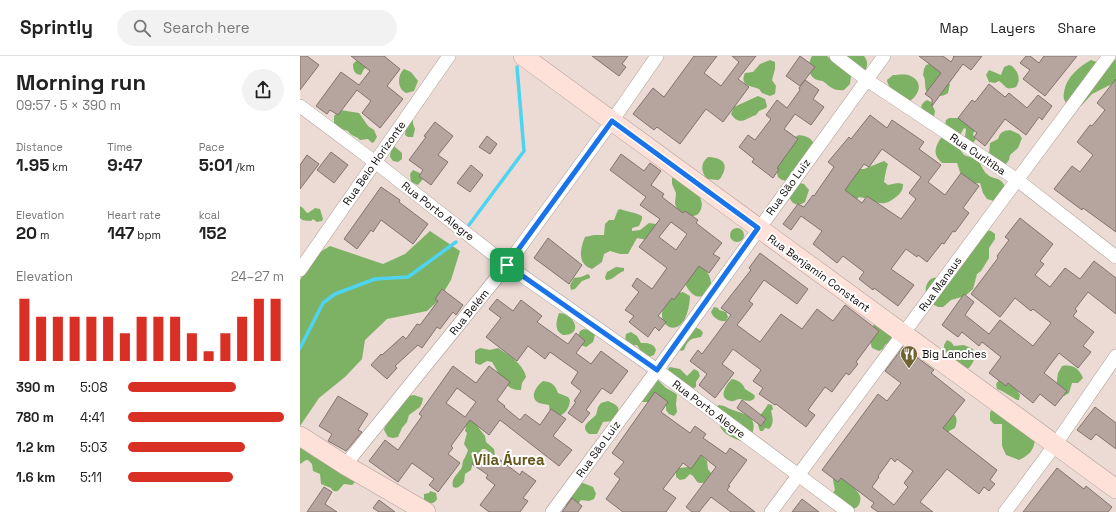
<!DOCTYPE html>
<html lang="en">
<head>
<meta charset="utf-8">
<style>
	:root { --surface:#fff; --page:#f2f2f2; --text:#222; --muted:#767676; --line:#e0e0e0; --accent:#d93025 }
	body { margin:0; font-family:"Space Grotesk",sans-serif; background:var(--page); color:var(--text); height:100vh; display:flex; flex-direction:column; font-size:15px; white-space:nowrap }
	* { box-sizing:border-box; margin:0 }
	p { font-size:13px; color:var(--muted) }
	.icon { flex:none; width:22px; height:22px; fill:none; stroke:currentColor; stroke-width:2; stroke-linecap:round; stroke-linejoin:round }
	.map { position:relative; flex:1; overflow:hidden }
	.details { display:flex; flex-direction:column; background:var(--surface); width:300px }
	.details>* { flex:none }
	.pin { position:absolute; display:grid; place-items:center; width:34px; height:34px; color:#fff; margin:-17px; border-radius:8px; box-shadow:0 2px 6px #0006 }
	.round { display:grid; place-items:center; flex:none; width:42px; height:42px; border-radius:21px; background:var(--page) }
	.head { display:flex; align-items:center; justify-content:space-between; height:68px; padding:0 16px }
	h1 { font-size:22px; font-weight:700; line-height:30px }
	.stats { display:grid; grid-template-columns:repeat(3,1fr); gap:6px; height:68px; padding:4px 16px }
	.stats div { display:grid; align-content:center }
	.stats b { font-size:17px; font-weight:700 }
	.stats small { font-size:11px; font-weight:400 }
	.stats p { font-size:11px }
	.chart { height:112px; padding:8px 16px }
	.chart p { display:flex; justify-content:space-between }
	.chart svg { width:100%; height:72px; margin-top:4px; stroke:var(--accent); stroke-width:6 }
	ul { padding:0 16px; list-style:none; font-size:13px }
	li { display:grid; grid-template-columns:64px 48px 1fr; align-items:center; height:30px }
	li i { height:10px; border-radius:5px; background:var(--accent) }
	header { display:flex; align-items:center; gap:24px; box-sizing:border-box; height:56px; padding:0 20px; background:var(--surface); border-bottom:1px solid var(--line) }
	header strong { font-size:19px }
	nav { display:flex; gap:22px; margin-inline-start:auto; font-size:14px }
	.search { width:280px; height:36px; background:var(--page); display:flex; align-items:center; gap:10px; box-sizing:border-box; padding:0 14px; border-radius:22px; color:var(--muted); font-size:15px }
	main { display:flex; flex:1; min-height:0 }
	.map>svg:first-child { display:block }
</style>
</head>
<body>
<header>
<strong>Sprintly</strong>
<div class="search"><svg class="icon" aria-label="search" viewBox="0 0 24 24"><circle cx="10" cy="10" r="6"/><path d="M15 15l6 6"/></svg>Search here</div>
<nav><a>Map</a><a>Layers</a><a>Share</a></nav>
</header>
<main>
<section class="details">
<div class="head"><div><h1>Morning run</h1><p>09:57 · 5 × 390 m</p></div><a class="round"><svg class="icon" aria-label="share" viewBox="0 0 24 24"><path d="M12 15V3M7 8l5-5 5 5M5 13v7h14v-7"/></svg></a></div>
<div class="stats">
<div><p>Distance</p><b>1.95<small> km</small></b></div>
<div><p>Time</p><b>9:47</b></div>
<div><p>Pace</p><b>5:01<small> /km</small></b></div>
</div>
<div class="stats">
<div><p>Elevation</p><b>20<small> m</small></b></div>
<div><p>Heart rate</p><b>147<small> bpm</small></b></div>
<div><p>kcal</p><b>152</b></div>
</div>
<div class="chart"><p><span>Elevation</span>24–27 m</p>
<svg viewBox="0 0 160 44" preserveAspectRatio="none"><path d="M5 44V6M15 44V17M25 44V17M35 44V17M45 44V17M55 44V17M65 44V27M75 44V17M85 44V17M95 44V17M105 44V27M115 44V38M125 44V27M135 44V17M145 44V6M155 44V6"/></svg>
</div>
<ul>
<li><b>390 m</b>5:08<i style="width:69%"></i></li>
<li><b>780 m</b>4:41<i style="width:100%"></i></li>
<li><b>1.2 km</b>5:03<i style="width:75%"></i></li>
<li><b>1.6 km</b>5:11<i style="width:67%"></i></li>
</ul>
</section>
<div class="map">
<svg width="816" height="456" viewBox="0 0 816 456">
	<rect width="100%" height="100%" fill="#ecdad4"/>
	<path fill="#7db264" d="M512,0H527L538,10L540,9L542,0H564C568,5 568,9 565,15L551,20L550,28L544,34C535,35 531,32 524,26C522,24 518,25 515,23C507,18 508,8 512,0Z
		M816,3V26L792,38L781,50L776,52C773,51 770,50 767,48C764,45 763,41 764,37C766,21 779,11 791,4L808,10Z
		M470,4L475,6V13L472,24L476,30L475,38L470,40L462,37L459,33C451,30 439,30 445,17L453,16L460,8Z
		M56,5H59L68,10L66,12L64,13L61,19C54,18 53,14 53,8Z
		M632,7L637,9L645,25L650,28L648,37C641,42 635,40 628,38C623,31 627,25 623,19L624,13L626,9Z
		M709,9L712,10C719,17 721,23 716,31C704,35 707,30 699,25L695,27L689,26L686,19L689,14L701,19L704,11Z
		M104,13L111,16L118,25L114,35L106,37C97,33 97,19 104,13Z
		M593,19C597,19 604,18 608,19C624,24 620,38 610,45C602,40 588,35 587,24Z
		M458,40L465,43L467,50L466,52L459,55L456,59C446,62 440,71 431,58L434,51Z
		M627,44L631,46L635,55L634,60L630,62C623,57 616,50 627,44Z
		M666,52L675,72L673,79L676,83L673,87L668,85L665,81L666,73L664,72L660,79L645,69L646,64L649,62H658Z
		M40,54L59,57L68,70L74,74L77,81L74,86L72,87L68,83L60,84C57,80 52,81 48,75L41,73L34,68V60Z
		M113,61V68L115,73L113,81H108L105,79L106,69Z
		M710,74L719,78L722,82L718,92L710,99L709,104L706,108L701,106L689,98L690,87L698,83C700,76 703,75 710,74Z
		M499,79C505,80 511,81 514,88L487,125L482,124L478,121L476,113L493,82Z
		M641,82H647L659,90L661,95L664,99L678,104C681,108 683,115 687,118C694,125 700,119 705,131L697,146L687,143L683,137L680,127L671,128L662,122L657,107H642C633,99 634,92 641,82Z
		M94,90L102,97V103L98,106L93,105L90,101L91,93Z
		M408,101C425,102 429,109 420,123L418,124L407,123C401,116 400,107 408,101Z
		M584,105L588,108C586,113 585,120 584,126L588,129L598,127L603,128C603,134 601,137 596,141C580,154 576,143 559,141L552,148L547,147L542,124L558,113H564Z
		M113,114C118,116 122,117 123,123L118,129L111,126L110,118Z
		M376,120C386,128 406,138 401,153C399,159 395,160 389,161L378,155L375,148L376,137L372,128V122Z
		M499,127L504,128L509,134L505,146C496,152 491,147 488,138Z
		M0,150L3,152L6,156L8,157L15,152L20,153L23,163L22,165L17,166L13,163L11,165C7,164 3,166 0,162Z
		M320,153C327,156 335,156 342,160V163L339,170L332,172V175L340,174L349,167L356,168L347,184L337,182L328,198H320L310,195L304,198L302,206L292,213C277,208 280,193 285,181L294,179H304L305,168L309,164H314L318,154Z
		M430 179a7 7 0 1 1 14 0a7 7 0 1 1-14 0Z
		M686,174L691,175L695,178V183L689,192V202L681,215L677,218L673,233L665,240L651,244L643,251H638L629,246C622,235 626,218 641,222L673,188H678Z
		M130,175L160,195L151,224L139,244L127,255L87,263L65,284L62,303L45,321L19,342L0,370V224L15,199L30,190L83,208L105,198Z
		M396,209C407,213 412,220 411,232C409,234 407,237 404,239C393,246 385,228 381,220Z
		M316,211L324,212V215C317,217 314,224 306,224L305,221L307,216Z
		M288,218L290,220V222L282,225L275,233L271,234L270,229L274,222L281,221Z
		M383,236L390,240C387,294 347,267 368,246C373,241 376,237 383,236Z
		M414,251L418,252L419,254L426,256L428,261L426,265C420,266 413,262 411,256Z
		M259,257C276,258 283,280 263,279C254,275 256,266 259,257Z
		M574,268L594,275L592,284L585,289L583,293L579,295L572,292C569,285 571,274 574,268Z
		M395,271L401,274L403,277L401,281C391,283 389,282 384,294L381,295L379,293L384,285L389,282Z
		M284,273L292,275L295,279L293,286L286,291L281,289L278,280L280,275Z
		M331,276L337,280L341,287C347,287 354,287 356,294L354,299L349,301L342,297L337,289L331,290L325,285L326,278Z
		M647,284L651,286L654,290L664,289L673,293C676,301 674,306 669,312H663L655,304L652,299L647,298L644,294V289Z
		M180,292L190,294L198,292C208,298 224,309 226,321L222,327L221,334C204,335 200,318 192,306L187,305L180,309L175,307V295Z
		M762,310C772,308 779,312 783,322L778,327H772L769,337L764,340L762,339L756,331L758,317Z
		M370,311L380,313L387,320L394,313L398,315L400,320L396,326V331L392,333L367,318L368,313Z
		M356,322L366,332L375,337L377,339L376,348L377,356L374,360L369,358L366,354V347L359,339H357L350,346H342L338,343Z
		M432,323C438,324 443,327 445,333L453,338L455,340L454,343L450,345C446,345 444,344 440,343C436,343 435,346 431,345C417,343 426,328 432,323Z
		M699,324C709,327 715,330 720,339L719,344H717L702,335L697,333L696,328Z
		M243,325C251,326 255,328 258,337L268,341L270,344C269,354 265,358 255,362L250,357L249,349C246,348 241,348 239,347C228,342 237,329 243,325Z
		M114,339L123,342L122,347L120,351L109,359L107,366L102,372L98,381L93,382L88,381L84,374L87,363L109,340Z
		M308,345C322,351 320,353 313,365L303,366L297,378H289C279,370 290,365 296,359L298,351L301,347Z
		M468,348L472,349L473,353L471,355C473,361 474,369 469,373L465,372L463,375H460C454,360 461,361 468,348Z
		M418,349C424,349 427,352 433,354C448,359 459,362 451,381L443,385H441C435,383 428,380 424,376C418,370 415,356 418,349Z
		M692,353L735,383C734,395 729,399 719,404L706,399L702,390V368H694L690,364V357Z
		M655,359C658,364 656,368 655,372L649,375V378L641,373L645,370C645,364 650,360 655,359Z
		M168,360L177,366L178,371L185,380L186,386L194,393L195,400L185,393H182L173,406L171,414L165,418L164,426C160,430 158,433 153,431C151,423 156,420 160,414C163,411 162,408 163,405C165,401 167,398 168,394L164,388L167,377L165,375Z
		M0,390L14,401H17L58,423L52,429L44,428C39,432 39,438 32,434L31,432L21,428L20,418L13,415L12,408L8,404H6L0,408Z
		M401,399L407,405L408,413L411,417V420L406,426C394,430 398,422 390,418L385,423L380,424L376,421V416L379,412L388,411Z
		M535,416C541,421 558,433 560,440C561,442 560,444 560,446C558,452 555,453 550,453L530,440L535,434L533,424Z
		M275,427H283L293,431L296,438L294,443L289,445L281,444L276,451L264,449Z
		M130,435L136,437L137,443C134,449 129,447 124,446V438L129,437Z"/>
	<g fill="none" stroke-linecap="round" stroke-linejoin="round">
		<path stroke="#4ed4f1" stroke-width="3.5" d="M169,169L224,95L217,11
			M0,292L23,247L35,238L75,223L108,221L156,186"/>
	</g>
	<path fill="#b6a59f" stroke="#82736d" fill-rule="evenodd" d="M0,0H7L19,9L0,34Z
		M51,0H84L100,13L87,30L103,43L80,72L62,57L71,45L57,34L38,59L30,54L27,58L16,50L41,16L59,29L70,15Z
		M292,0H328L322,8L326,11L319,20Z
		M394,0H417L404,17L421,30L439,6L432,0H456L438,23L449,31L423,66L406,53L380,88L357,71L354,74L333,58L353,32L364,41Z
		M500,0L515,11L500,30L486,20Z
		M619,0H643L651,6L654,1L653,0H682L671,14L663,8L632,50V43L625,38L641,17Z
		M726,0H730L739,7L744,0H777L745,40L723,23L730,14L720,7Z
		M816,23V176L783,152L782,154L754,133L772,110L780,116L793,99L777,86L790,69L792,70L805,54L797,47Z
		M505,24L519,34L513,43L524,51L511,69L495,58L484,73L498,83L477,112L479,113L473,122L452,106L454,103L439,91L448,79L455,84L471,63L466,59L477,44L487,52L500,34L499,32Z
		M689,28L705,41L709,37L727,52L738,39L752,50L742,64L739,61L726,79L705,63L685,90L674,81L677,77L658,62L672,44L675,46Z
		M570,59L587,72L592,64L624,86L619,93L641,109L628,126L645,139L661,117L679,130L663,152L669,157L655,176L653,175L644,188L642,187L627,206L618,199L617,201L606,193L591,213L614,229L598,250L574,232L573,234L559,223L564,216L543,200L537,207L513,188L522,175L501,160L491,174L483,168L498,148L504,151L513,139L514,140L534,111L528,106L549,81L551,83ZM582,93L621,121L609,137L616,143L601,163L567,140L562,147L545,134L564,108L569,111Z
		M135,66L153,80L138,99L148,106L131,129L119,120L123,114L109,104L126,81L124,80Z
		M187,80L197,88L190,98L179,91Z
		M31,96L48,109L34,127L17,114Z
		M321,98L344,115L350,107L361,115L351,129L364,138L362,141L383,157L385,155L398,164L396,167L422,187L413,198L420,202L409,217L399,210L374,244L372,242L358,260L366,266L359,275L355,271L348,281L329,266L334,260L325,254L339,236L332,230L337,222L352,233L367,212L339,191L360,163L340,149L346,141L310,114ZM371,166L387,178L376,194L359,181Z
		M7,99L19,108L0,133V109Z
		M171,109L183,119L170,136L157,127Z
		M81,131L100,144L99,146L128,168L113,188L81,164L73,176L71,174L57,193L44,183Z
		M720,162L753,188L740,205L744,208L735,219L750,231L765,212L780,223L794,205L816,222V258L788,236L775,253L777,255L773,260L794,276L783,290L791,296L778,312L759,297L744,317L767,335L755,350L740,338L733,347L708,327L706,330L689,317L701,301L682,286L679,290L662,276L658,281L642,269L664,238L674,246L665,259L689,278L700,264L733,290L751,267L733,253L731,255L715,242L700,261L671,238L698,202L697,200L709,184L705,181Z
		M248,182L282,209L269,228L234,202Z
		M460,197L508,233L497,248L464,224L449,245L453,248L437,269L460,286L481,258L502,273L517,253L533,265L545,249L579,275L556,306L558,308L549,319L546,317L532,336L525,331L508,354L515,359L506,371L476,348L475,349L459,338L463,332L453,325L461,314L433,293L422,308L434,317L415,342L399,329L407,318L390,305L398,294L402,298L431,259L421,252L451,214L449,212Z
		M142,233L163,249L156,259L153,256L140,273L137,271L122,292L118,289L95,310L97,312L87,323L71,309L81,298L82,299L103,280L106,283L117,268L120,269L138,245L135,243Z
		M197,243L213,255L221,244L242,260L237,266L268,288L276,277L285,285L276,297L291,308L301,295L328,315L311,338L302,332L286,354L290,357L282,367L268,357L276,346L274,345L281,335L271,327L278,316L250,296L245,303L228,290L217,305L186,281L201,262L189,253Z
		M603,291L634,314L631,317L665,344L643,372L697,414L690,424L695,428L689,435L684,431L679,438L647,413L620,446L633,456H578L571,451L574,447L541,422L538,426L522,414L578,338L587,345L601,327L585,315ZM591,402L595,406L597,403L613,415L604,427L608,431L594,449L572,431L579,421L578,420Z
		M153,310L176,327L189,310L210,326L197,344L205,350L204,351L220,364L225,358L240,369L251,353L266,363L253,380L272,394L259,410L200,364L189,379L170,364L151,390L153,392L148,398L160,407L138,436L129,429L134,423L112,407L98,426L69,405L85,384L98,394L122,360L119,358ZM157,332L176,346L165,361L146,347Z
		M355,336L368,346L361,356L390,377L395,370L406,378L403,382L426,398L430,392L447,404L428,430H430L427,434L455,456H431L411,441L399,456H392L386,451L416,411L401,399L391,413L383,407L363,433L376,442L366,456H323L306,443L320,423L314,418L324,406L312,397Z
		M38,340L68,358L58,374L62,376L46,395L28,385L32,378L19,370Z
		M442,344L466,363L461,370L437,352Z
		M795,351L816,367V393L796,378L791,384L777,374Z
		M181,396L196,408L199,403L220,419L222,415L236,425L223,442L228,445L220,456H189L180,449L195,429L186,422L188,419L172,408Z
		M757,412L784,433L786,430L812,451L808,456H723Z
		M24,431L32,436L25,448L37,456H7Z
		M272,442L282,450L278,456H262Z
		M502,443L519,456H492Z
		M79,444L95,456H79L73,452Z"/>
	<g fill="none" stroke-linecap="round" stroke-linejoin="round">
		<g stroke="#b09f99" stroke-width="14">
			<path id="street" d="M536,0L567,24L716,123L816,201
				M0,50L75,106L207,209L357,314L548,456
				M0,214L149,0
				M45,409L207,209L312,65L357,0
				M252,456L357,314L584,0
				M471,456L809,0
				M705,456L755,389L816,300"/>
		</g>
		<g stroke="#b09f99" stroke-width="20">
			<path id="secondary" d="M223,0L816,433
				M0,380L45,409L126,456"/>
		</g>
		<use href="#street" stroke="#fff" stroke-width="13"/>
		<use href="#secondary" stroke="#fee1d8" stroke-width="19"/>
	</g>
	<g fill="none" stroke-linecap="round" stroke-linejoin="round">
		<g stroke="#fff" stroke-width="8">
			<path id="route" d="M312,65L458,172L357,314L207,209Z"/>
		</g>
		<use href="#route" stroke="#1a73e8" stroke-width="5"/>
	</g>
	<defs>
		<g id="restaurant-pin" transform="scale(0.9)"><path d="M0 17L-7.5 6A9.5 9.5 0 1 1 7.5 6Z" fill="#716331" stroke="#fff"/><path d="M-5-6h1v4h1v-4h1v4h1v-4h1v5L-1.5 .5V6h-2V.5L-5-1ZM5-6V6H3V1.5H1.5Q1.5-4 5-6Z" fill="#fff"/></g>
	</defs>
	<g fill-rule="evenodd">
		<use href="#restaurant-pin" x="609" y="298"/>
	</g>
	<g text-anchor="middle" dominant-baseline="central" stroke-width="4" stroke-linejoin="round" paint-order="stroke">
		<g font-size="11" fill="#110b09" stroke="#fff">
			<text transform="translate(678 98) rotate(34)">Rua Curitiba</text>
			<text transform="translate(74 107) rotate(-55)">Rua Belo Horizonte</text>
			<text transform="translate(488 131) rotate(-54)">Rua São Luiz</text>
			<text transform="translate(138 155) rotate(38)">Rua Porto Alegre</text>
			<text transform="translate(519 217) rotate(36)">Rua Benjamin Constant</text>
			<text transform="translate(640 228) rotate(-54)">Rua Manaus</text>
			<text transform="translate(169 256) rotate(-51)">Rua Belém</text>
			<text transform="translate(409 353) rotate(37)">Rua Porto Alegre</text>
			<text transform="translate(298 393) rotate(-54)">Rua São Luiz</text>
		</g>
		<g font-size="11" fill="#110b09" stroke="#fff" text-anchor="start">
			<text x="622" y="298">Big Lanches</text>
		</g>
		<g font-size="15" font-weight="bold" fill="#645519" stroke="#fff">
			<text x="209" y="403">Vila Áurea</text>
		</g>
	</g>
</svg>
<div class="pin" style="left:207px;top:209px;background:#1e9e55"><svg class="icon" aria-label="arrive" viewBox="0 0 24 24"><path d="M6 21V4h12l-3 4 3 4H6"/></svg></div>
</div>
</main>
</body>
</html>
